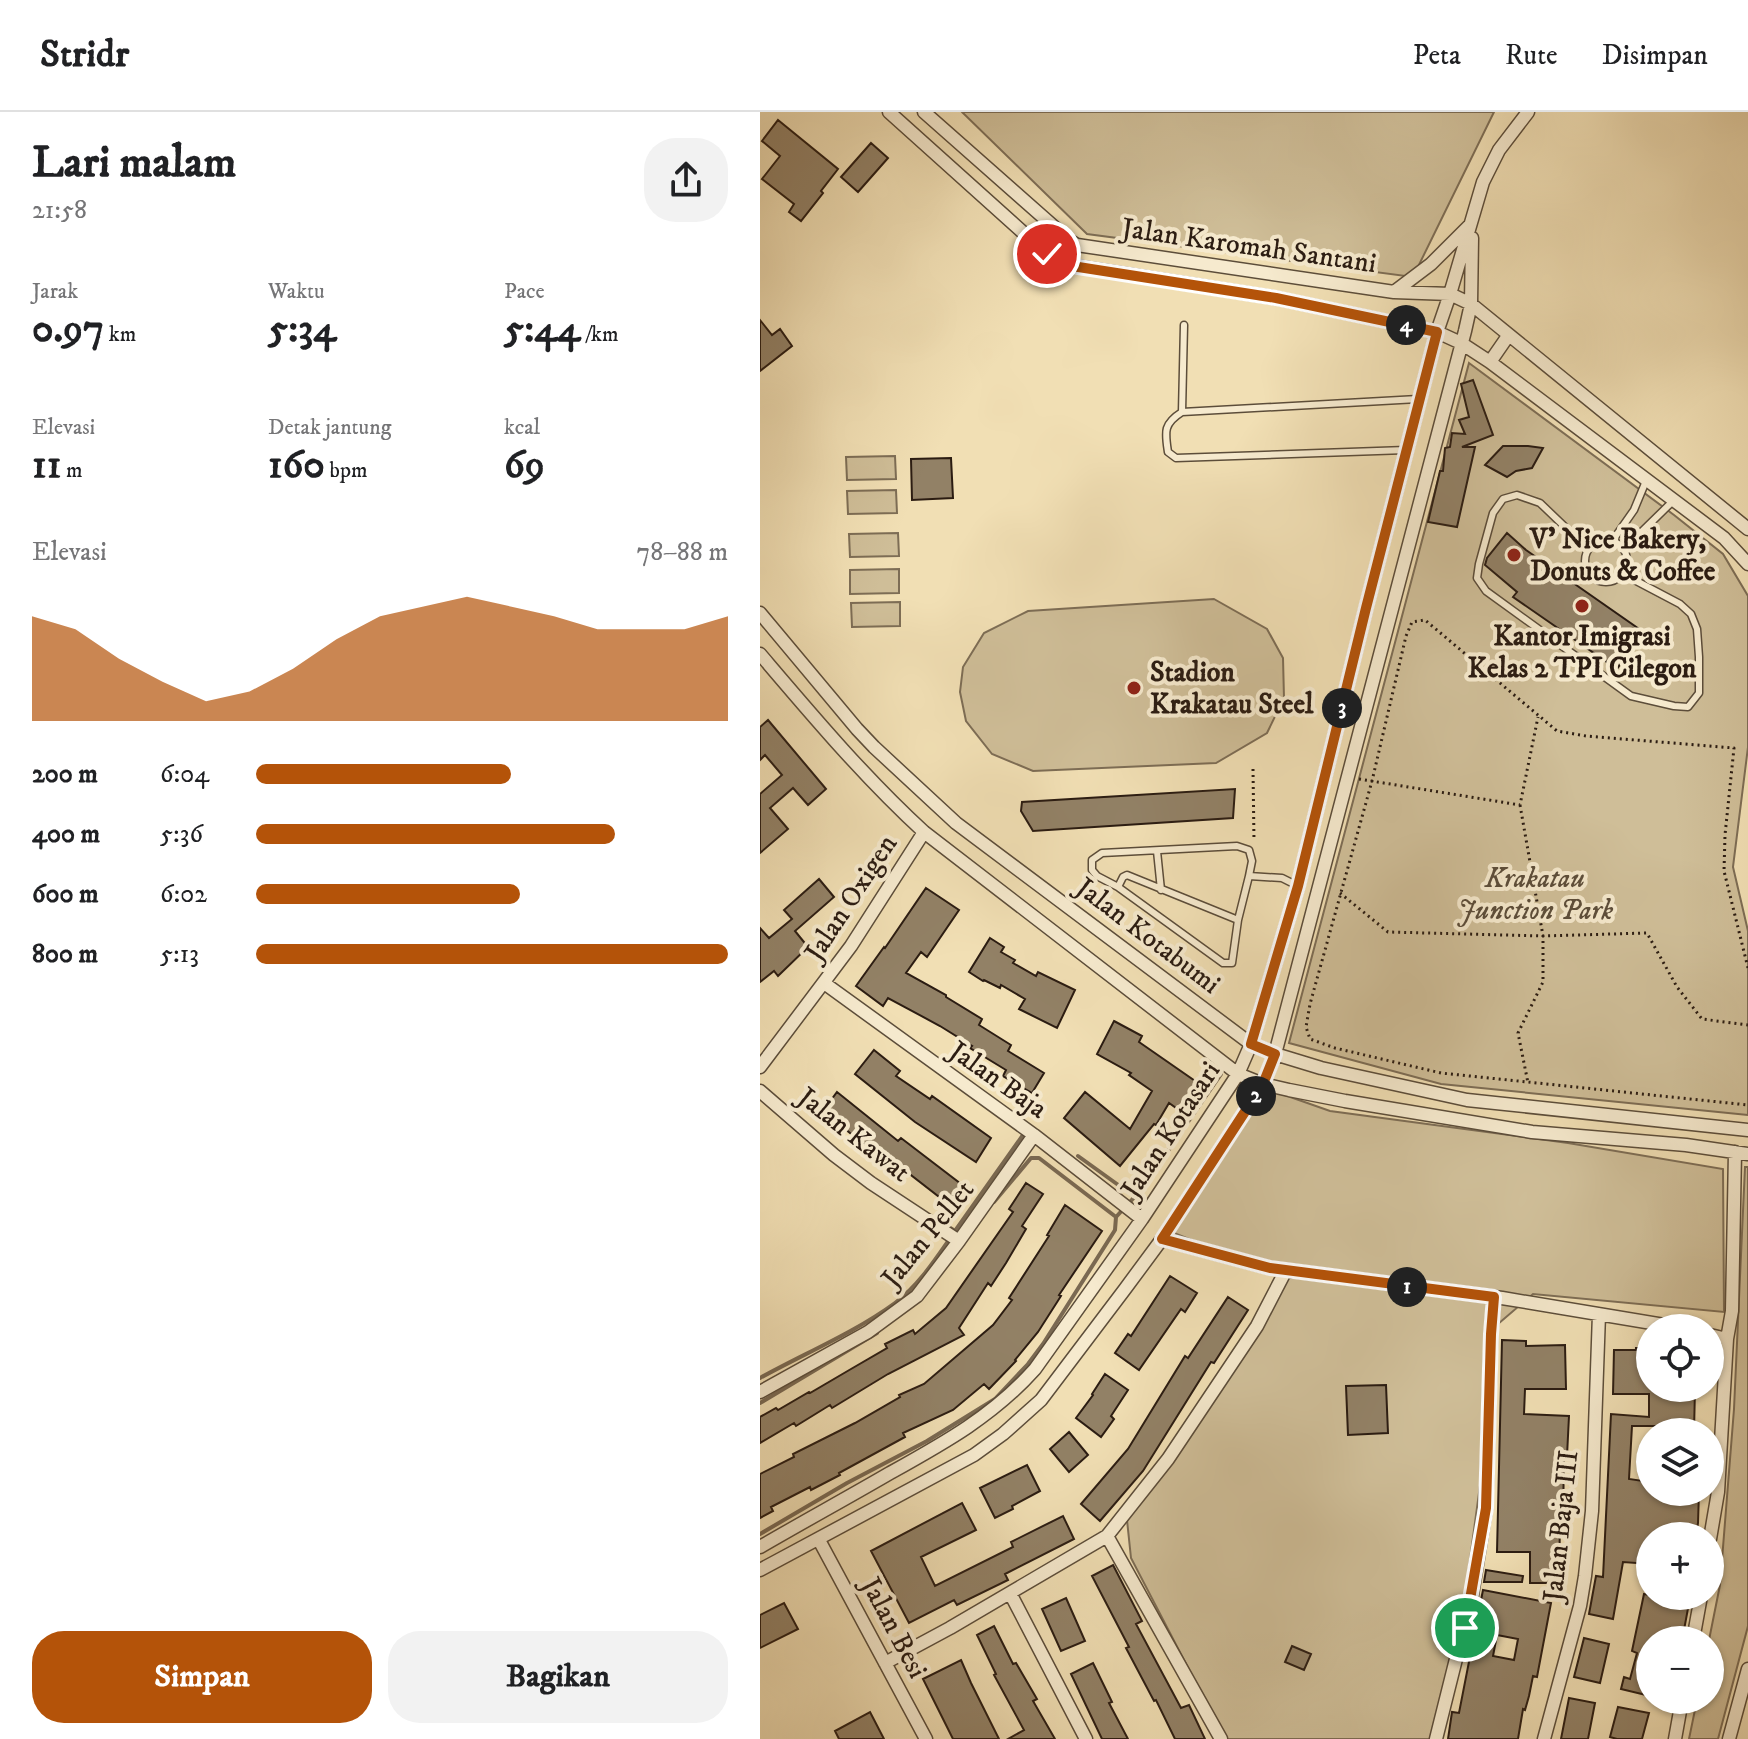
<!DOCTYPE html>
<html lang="id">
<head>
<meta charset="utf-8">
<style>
	:root { --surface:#fff; --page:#f2f2f2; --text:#202124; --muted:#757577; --line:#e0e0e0; --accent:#b45309 }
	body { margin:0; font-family:"IM FELL DW Pica",serif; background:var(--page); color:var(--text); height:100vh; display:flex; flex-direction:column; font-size:30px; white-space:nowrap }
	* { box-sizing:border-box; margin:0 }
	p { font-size:26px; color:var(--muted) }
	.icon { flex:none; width:44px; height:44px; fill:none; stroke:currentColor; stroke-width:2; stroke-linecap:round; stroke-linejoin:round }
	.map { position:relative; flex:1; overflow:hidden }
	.drawer { display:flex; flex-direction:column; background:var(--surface); width:760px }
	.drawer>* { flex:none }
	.buttons { position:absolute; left:876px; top:1202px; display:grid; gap:16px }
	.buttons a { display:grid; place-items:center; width:88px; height:88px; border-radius:50%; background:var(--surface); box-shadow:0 2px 6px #0004; font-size:40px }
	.pin { position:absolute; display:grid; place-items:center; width:68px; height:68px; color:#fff; margin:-34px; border:4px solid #fff; border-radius:50%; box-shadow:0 2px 8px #0007 }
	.km { position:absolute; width:40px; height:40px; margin:-20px; border-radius:50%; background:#222; color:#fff; font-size:22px; line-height:40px; text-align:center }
	.round { display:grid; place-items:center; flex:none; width:84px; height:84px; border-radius:32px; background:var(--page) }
	.head { display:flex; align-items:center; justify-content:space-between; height:136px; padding:0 32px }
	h1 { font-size:44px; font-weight:700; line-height:60px }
	.metrics { display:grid; grid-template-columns:repeat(3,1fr); gap:12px; height:136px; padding:8px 32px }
	.metrics div { display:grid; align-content:center }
	.metrics b { font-size:40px; font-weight:700 }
	.metrics small { font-size:22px; font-weight:400 }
	.metrics p { font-size:22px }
	.chart { height:224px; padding:16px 32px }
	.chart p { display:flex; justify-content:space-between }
	.chart svg { width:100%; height:144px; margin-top:8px; fill:var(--accent); opacity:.7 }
	.cta { display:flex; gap:16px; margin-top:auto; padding:16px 32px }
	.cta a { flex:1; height:92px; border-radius:32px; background:var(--accent); color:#fff; font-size:32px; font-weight:700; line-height:92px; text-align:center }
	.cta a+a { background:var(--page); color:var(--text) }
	ul { padding:0 32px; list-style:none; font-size:26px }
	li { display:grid; grid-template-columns:128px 96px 1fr; align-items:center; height:60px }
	li i { height:20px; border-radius:10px; background:var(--accent) }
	header { display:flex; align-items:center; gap:48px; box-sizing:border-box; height:112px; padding:0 40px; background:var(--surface); border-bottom:2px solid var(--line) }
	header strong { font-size:38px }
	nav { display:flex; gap:44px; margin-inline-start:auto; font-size:28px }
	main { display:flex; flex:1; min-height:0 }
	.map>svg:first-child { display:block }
</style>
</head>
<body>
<header>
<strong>Stridr</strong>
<nav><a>Peta</a><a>Rute</a><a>Disimpan</a></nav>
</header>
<main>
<section class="drawer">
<div class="head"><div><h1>Lari malam</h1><p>21:58</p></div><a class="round"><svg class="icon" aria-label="share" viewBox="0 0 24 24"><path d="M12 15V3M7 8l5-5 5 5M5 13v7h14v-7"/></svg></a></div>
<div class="metrics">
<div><p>Jarak</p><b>0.97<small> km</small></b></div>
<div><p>Waktu</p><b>5:34</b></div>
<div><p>Pace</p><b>5:44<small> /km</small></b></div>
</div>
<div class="metrics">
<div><p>Elevasi</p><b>11<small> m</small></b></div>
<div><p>Detak jantung</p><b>160<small> bpm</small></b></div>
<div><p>kcal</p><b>69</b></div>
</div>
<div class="chart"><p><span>Elevasi</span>78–88 m</p>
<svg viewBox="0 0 160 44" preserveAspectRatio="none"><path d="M0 44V12L10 16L20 25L30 32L40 38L50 35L60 28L70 19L80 12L90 9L100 6L110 9L120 12L130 16L140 16L150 16L160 12V44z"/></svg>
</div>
<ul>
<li><b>200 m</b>6:04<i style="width:54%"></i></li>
<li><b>400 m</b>5:36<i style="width:76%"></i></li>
<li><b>600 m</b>6:02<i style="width:56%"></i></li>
<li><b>800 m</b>5:13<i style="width:100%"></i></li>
</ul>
<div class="cta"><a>Simpan</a><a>Bagikan</a></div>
</section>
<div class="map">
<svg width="988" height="1627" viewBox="0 0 988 1627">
	<rect width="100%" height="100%" fill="#f1dfb4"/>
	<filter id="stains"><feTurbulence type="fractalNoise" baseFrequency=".0025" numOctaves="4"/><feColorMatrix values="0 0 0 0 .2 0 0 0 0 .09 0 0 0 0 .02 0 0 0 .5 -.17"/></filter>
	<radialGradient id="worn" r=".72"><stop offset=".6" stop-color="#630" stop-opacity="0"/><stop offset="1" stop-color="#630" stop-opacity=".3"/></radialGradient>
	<path fill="#cfbe98" stroke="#7d6d55" stroke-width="2" d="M202,0H734L653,165L327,122Z
		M709,251L914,403L963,442L988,484V635L973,755L988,819V1003L681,972L529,931Z
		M135,344L136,367L87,368L86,345Z
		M136,378L137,401L88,402L87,379Z
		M138,421L139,444L90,445L89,422Z
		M139,457V481L90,482V458Z
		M454,487L507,517L523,546L524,586L507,621L456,651L273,659L232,642L206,609L200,580L203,555L224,521L268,499Z
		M140,490V514L92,515L91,491Z
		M499,974L570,999L808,1031L963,1057L964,1200L773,1182L731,1218L724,1344L701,1514L674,1627H465L371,1446L367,1408L526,1166L409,1119Z
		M985,1055H988V1514L958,1627H929L937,1588H950L949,1528L960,1473L974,1297Z"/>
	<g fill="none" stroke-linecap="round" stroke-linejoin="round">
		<path stroke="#7a6952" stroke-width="4" d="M318,1044L368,1080L380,1079L461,962V952
			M234,1090L271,1046H279L356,1105
			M179,1109L195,1119L263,1023
			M0,1266C45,1241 94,1221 135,1191C158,1174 175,1148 191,1125
			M0,1291L117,1221
			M0,1422L87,1371L167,1329L235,1287L268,1252L283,1232L355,1118L356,1105L380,1079"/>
	</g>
	<path fill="#928166" stroke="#2b1c12" stroke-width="2" fill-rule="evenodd" d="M18,8L78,57L61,79L63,81L41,109L29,100L34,92L2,67L20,44L2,29Z
		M111,31L128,46L98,80L81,65Z
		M0,208L12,223L20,217L32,234L0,259Z
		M713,268L733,323L702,335H715L697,415L668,410L680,359H683L685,336L690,335L692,321L705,322L699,308L709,305L701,272Z
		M743,334H768L783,336L772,356L756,359L747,365L725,353Z
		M191,346L193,386L152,388L151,347Z
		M747,421L766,438L882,519L857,557L753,485L757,480L725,453L727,446Z
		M8,608L66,677L48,693L33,676L10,696L28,717L0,741V682L22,663L5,643L0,648V615Z
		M475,677L473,706L273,719L261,699L262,690Z
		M59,767L74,785L35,819L48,835L18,864L14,859L0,870V816L9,826L32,807L24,798Z
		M166,776L199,798L167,845L161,840L146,861L186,883V885L222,907L219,913L251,933L248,939L284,961L272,981L243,964L246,958L210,936L212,934L180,914L128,886L123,894L96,874L124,835L125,836Z
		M230,826L244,835L241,840L255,848L253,851L276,864L278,860L315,878L297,916L259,897L265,887L241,873L240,876L224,868L223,869L209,860Z
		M354,909L382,924L379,930L438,971L419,998L409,991L396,1013L394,1012L360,1054L304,1006L325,980L370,1017L392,979L369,963L371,961L337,942Z
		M114,938L140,959L136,964L170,987L172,984L231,1026L216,1050L155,1010L95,962Z
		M77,980L138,1029L141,1026L201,1072L187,1091L125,1043L122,1047L63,999Z
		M266,1071L283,1082L262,1114L266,1117L246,1151L231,1174L228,1171L199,1216L204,1223L128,1262L72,1296L70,1293L36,1314L34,1311L0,1331V1305L16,1296L18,1298L49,1280L50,1281L91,1257L127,1236L125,1232L153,1218L155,1222L186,1196L253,1100L249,1097Z
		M305,1093L342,1119L299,1183L301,1184L278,1220L255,1248L256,1249L229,1277L224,1272L193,1298L143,1321L145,1325L79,1361L80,1363L51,1378L50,1375L11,1395L13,1399L0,1406V1362L34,1345L33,1342L95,1311L140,1285L139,1283L164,1272L233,1213L252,1188L249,1186L289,1124L287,1123Z
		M410,1164L437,1181L425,1200L421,1197L379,1258L355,1241L368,1222L371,1224Z
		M468,1185L488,1198L454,1251L451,1250L383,1359L340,1409L321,1392L368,1337L425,1244L428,1246Z
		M742,1228L766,1229V1234L805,1233L806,1277H765L764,1302L809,1304L807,1344H804L803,1408H800L799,1471H770V1440H737Z
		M876,1236H890V1276H935L934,1320H908V1314H872L869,1367L890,1370V1380H939L938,1411L936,1424H890V1452L863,1450L853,1507L829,1502L836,1464L843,1465L851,1302L889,1305V1282H853L854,1238H876Z
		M345,1262L368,1278L351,1304L354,1307L341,1325L316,1306L333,1283L332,1282Z
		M626,1273L628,1321L588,1323L586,1274Z
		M309,1320L328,1343L309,1360L290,1337Z
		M267,1353L280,1379L252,1394L253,1397L235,1406L220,1376Z
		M202,1391L216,1418L161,1445L175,1474L253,1435L251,1430L303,1404L314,1427L245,1462L248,1468L197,1493L194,1488L149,1511L111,1439Z
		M353,1453L382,1509L376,1512L421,1596L429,1593L445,1627H415L396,1588L394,1589L366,1536L369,1535L332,1464Z
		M726,1458L763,1464L762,1470H724Z
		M723,1478L791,1491L777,1565L773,1564L769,1584L765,1598L763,1597L758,1627H688L692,1600L699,1601ZM737,1523L758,1527L754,1548L733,1544Z
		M884,1482L929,1491L924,1518H920L917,1528H890V1584L861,1577L864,1565L870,1567L877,1541L872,1539Z
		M306,1486L325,1529L301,1539L282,1497Z
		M24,1491L38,1517L0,1536V1503Z
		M234,1514L253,1552L256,1551L277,1587L273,1589L295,1627H248L264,1618L234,1563L236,1562L217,1523Z
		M824,1526L849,1532L840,1571L814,1565Z
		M532,1534L551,1542L544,1558L525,1550Z
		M201,1548L211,1571L239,1627H193L163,1567Z
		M333,1551L352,1590L349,1591L368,1627H342L311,1562Z
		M809,1586L835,1591L828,1627H801Z
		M858,1595L889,1601L882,1627H857L850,1625Z
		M110,1600L124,1627H79L75,1619Z"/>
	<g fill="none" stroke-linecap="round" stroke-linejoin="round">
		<g stroke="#5c4d3a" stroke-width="9">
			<path id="lane" d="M422,300L424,213
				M646,338L416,346L408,340C405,320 403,312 422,300L658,287
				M853,428L874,398L886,369
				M825 449a21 21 0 1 1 42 0a21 21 0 1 1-42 0Z
				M828,437L780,391L757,383L743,387L733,401L719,452L717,466L726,479L871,584L914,594L928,595L939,581V545L937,517L931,502L920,492L863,462
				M864,437L913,389
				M397,739L401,778
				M358,775L337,764L332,758V748L342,741L477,734L489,738L492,749L489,764
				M478,808L367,763L363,765L358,775L463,851H472L478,808L489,764L522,766L538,774"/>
		</g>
		<g stroke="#5c4d3a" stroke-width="15">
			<path id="street" d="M129,0L287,142L302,152L516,186L677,220L701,231L730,250L964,426L988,452
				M164,0L309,128L317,133L634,180L690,182L711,192L988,417
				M634,180L671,152L710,113
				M730,250L748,224
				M0,501L97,617L114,635L196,711L491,932L515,942L561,956L707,988L988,1018
				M0,542C52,603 104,665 164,720L478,962L503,972L529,978L585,989L772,1020L926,1033L988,1042
				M64,871L274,1023L382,1107
				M0,955L91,834L164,720
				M0,979L74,1043L111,1071L199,1129
				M402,1127L510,1156L742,1186L922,1216
				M950,1223L967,1227
				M0,1280L108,1220L157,1184L199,1129L274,1023
				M347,1424L461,1627
				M950,1427L958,1380L967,1227L972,1199L975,1040
				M59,1428L166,1627
				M0,1435C43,1410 87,1386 130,1361C184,1331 233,1304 275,1257L382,1107L478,962L491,932L538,774L606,496L677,220L690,182L723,70L739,38L768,0
				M0,1458L214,1343L243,1322L281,1288L365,1177L402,1127L503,972L515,942L705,219L711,192L712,126
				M250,1481L326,1627
				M933,1528L941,1484
				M125,1551L190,1516L347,1424L408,1347L497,1214L526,1158
				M676,1627L712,1483L726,1396L731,1222L734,1185
				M784,1627L820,1494L825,1464L832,1399L839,1202
				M915,1627L922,1588
				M969,1627L988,1557"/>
		</g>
		<path stroke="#2b1c12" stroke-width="3" stroke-dasharray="2 4" stroke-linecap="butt" d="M493,657L494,729
			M599,667L760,693L778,605
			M760,693L783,824V870L758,921L768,971
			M580,781L628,820L783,824L887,821L917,875L942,907L988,913
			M988,856L964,759L965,723L974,636L826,624L797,619L665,508L652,510L646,524L612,669L550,892L546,915L550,927L575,936L681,961L988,993"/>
		<use href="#lane" stroke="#f6eace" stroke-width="6"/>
		<use href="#street" stroke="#f6eace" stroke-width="12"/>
	</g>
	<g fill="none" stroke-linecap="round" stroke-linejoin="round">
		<g stroke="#fff" stroke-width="16">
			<path id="route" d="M287,142L302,152L312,154L516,186L677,220L606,496L538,774L491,932L515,942L503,972L402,1127L510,1156L734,1185L731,1222L726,1396L705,1516"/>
		</g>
		<use href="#route" stroke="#b45309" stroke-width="10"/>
	</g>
	<g fill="#8f2418" stroke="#f6eace" stroke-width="3">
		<circle cx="754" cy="443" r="8"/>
		<circle cx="822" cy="494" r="8"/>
		<circle cx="374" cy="576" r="8"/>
	</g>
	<g text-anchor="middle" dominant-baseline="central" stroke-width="8" stroke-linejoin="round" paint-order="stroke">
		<g font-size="28" fill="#2b1c12" stroke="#f6eace">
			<text transform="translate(489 134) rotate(8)">Jalan Karomah Santani</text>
			<text transform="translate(91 786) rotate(-57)">Jalan Oxigen</text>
			<text transform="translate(388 824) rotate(37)">Jalan Kotabumi</text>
			<text transform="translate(238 968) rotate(35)">Jalan Baja</text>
			<text transform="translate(411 1018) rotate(-57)">Jalan Kotasari</text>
			<text transform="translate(94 1023) rotate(38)">Jalan Kawat</text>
			<text transform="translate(168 1122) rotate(-51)">Jalan Pellet</text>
			<text transform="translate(801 1414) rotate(-84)">Jalan Baja III</text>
			<text transform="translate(134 1516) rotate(62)">Jalan Besi</text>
		</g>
		<g font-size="28" font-weight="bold" fill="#2b1c12" stroke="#f6eace" text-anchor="start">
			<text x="770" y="427">V' Nice Bakery,<tspan x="770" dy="32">Donuts &amp; Coffee</tspan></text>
			<text x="822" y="524" text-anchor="middle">Kantor Imigrasi<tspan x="822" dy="32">Kelas 2 TPI Cilegon</tspan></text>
			<text x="390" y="560">Stadion<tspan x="390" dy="32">Krakatau Steel</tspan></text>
		</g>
		<g font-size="28" font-style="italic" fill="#5c4d3a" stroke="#f6eace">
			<text x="775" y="766">Krakatau<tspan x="775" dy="32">Junction Park</tspan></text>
		</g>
	</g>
	<rect width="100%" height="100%" filter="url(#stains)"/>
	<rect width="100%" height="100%" fill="url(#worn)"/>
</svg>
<div class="buttons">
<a><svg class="icon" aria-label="locate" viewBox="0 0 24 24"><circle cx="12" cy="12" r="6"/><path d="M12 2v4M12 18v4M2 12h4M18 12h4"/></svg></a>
<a><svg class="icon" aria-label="layers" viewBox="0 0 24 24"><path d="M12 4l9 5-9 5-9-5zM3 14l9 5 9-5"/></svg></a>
<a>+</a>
<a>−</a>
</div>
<div class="pin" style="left:705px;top:1516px;background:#1e9e55"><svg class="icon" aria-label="arrive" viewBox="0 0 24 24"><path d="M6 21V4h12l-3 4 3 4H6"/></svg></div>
<div class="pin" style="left:287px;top:142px;background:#d93025"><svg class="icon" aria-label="check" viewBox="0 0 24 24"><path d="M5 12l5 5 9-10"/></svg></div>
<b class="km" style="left:647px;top:1175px">1</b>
<b class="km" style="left:496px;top:984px">2</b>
<b class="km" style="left:582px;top:596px">3</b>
<b class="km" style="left:646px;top:213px">4</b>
</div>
</main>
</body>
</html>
